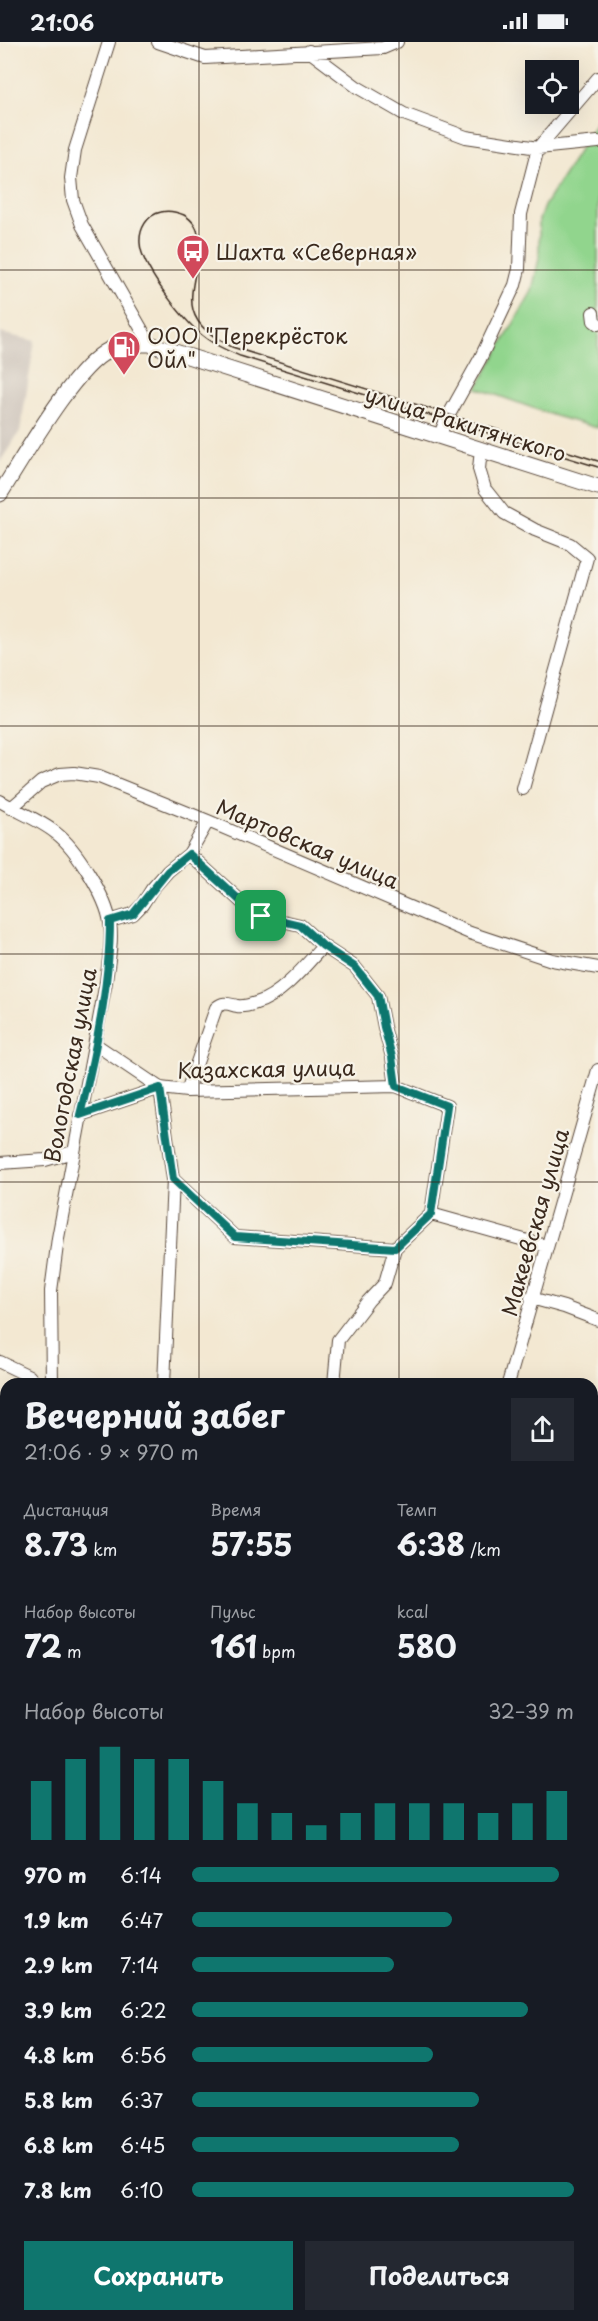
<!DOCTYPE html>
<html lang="ru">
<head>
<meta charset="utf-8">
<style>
	:root { --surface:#171b24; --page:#242831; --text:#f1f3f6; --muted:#9ea1a6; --accent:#0f766e }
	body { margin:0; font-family:"Playpen Sans",sans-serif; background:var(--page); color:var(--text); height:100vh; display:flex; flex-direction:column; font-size:22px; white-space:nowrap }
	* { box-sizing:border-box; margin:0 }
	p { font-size:20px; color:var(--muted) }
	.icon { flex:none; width:33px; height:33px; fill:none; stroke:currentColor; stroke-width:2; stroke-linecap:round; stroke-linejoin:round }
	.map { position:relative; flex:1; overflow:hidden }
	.details { position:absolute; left:0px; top:1336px; width:598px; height:944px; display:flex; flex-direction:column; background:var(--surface); border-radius:18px 18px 0 0; box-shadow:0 6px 24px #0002 }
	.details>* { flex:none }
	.fabs { position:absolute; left:525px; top:18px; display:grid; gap:12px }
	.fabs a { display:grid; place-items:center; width:54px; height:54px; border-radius:0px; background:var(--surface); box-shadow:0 6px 24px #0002; font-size:30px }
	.pin { position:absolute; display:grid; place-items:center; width:51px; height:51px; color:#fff; margin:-26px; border-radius:12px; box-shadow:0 3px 9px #0006 }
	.round { display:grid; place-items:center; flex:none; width:63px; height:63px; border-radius:0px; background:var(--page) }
	.head { display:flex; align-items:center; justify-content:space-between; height:102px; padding:0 24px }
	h1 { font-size:33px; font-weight:700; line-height:45px }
	.figures { display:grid; grid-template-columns:repeat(3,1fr); gap:9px; height:102px; padding:6px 24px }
	.figures div { display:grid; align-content:center }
	.figures b { font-size:30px; font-weight:700 }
	.figures small { font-size:16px; font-weight:400 }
	.figures p { font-size:16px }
	.chart { height:168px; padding:12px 24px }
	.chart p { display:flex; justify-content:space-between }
	.chart svg { width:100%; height:108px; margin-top:6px; stroke:var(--accent); stroke-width:6 }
	.primary-button { display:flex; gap:12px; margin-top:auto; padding:12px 24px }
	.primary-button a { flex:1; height:69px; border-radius:0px; background:var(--accent); color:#fff; font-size:24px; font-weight:700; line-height:69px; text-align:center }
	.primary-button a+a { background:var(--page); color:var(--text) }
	ul { padding:0 24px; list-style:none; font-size:20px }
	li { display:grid; grid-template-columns:96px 72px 1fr; align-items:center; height:45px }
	li i { height:15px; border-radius:8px; background:var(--accent) }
	.status { display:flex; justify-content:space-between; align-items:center; height:42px; padding:0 30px; background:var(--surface); direction:ltr }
	.status svg { height:16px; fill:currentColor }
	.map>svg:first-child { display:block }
</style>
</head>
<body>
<div class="status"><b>21:06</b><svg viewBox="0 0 49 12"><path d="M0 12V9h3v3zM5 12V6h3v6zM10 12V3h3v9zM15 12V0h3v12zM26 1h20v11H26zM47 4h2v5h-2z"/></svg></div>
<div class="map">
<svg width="598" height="2279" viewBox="0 0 598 2279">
	<rect width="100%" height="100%" fill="#f7f3e8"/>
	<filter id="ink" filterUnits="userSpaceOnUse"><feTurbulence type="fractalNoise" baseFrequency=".0167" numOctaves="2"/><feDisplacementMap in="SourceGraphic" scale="12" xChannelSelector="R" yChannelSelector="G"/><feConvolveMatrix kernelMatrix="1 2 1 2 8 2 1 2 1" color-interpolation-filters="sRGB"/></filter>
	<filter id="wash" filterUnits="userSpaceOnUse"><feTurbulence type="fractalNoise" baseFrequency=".008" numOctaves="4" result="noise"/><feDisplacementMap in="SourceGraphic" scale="24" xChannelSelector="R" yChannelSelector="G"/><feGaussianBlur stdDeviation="1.35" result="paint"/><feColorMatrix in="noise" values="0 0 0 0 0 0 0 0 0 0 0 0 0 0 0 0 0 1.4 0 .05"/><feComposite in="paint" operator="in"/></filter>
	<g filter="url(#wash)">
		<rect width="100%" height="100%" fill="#f3e8d2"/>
		<path fill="#ccc2b9" d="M0,291L35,299L20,389L0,420Z"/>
		<path fill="#91d58d" stroke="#668056" stroke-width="1.5" d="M598,78V386L555,374L477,346L532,249L539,216V178L544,164Z"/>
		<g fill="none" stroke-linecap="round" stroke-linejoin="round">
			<path stroke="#46b1c5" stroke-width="3" d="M0,1590L6,1591
				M592,1731L598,1733"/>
		</g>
	</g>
	<g filter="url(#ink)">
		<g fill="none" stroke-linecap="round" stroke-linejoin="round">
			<g stroke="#574639" stroke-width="14">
				<path id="minor" d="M109,0L75,108L71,136L73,158L82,183L150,302
					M158,0L205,16L383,6L397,0
					M309,9L357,45L404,72L466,95L538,106L598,100
					M593,271L594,279L598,282
					M439,395L446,378L480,317L515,243L519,227L521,172L538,106L598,36
					M481,407L479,427L485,447L504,471L535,488L570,502L587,516L523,747
					M0,759C18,770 40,778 56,791C76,806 107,856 110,881C113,900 108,921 106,940L58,1196L51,1249L52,1342
					M11,766L41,740L60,732L74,731L99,735L208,779L470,891L552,918L598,926
					M189,812L246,864L261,874L300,883L323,904L355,925L378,954L384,985L392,1015L396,1044
					M110,879L133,872L142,863L152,847L168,829L189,812L208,779
					M95,1002L160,1046L187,1049L396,1044L447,1064L431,1172L395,1206L235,1195L173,1137
					M187,1049L216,966C224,959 228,962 237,964C243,965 250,963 256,961C281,954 306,923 323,904
					M80,1073L160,1046L173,1137L164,1342
					M0,1121L45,1118L73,1110
					M431,1172L546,1204
					M531,1256L564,1265L598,1278
					M0,1320L29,1334L36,1342
					M334,1342L338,1298L368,1259L385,1241L395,1206
					M508,1342L598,1028
					M592,1667L598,1669
					M592,1792L598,1798
					M0,1814L6,1817
					M0,1852L6,1848
					M0,1987L6,1976
					M0,2015L6,2017
					M0,2042L6,2027
					M0,2177L6,2175
					M592,2181L598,2171
					M592,2231L598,2234
					M534,2279L537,2274"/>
			</g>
			<g stroke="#574639" stroke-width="17">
				<path id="major" d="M0,452C23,416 74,325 109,308C122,301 136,302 150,302L598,445"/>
			</g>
			<use href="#minor" stroke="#fff" stroke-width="12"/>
			<use href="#major" stroke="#fff" stroke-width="15"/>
			<path stroke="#3b2a1e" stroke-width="1.5" d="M598,419L232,305C216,296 198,287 193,268C185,239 217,192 184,173C177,170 169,168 161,170C147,173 139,187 140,201C141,226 187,283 207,297C218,305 228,309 240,314L598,425"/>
		</g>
	</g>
	<g fill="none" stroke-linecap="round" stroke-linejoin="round" filter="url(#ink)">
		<g stroke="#fff" stroke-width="12">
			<path id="route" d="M189,812L246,864L261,874L300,883L323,904L355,925L378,954L384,985L392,1015L396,1044L447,1064L431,1172L395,1206L235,1195L173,1137L160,1046L80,1073C95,1014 110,940 110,879L133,872L168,829Z"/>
		</g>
		<use href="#route" stroke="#0f766e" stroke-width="8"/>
	</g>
	<path fill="none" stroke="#3b2a1e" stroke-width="1.5" stroke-opacity="0.55" d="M199,0V1342M399,0V1342M0,228H598M0,456H598M0,684H598M0,912H598M0,1140H598M0,1367H6M592,1367H598M0,1595H6M592,1595H598M0,1823H6M592,1823H598M0,2051H6M592,2051H598M199,2274V2279M399,2274V2279"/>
	<defs>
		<g id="bus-pin" transform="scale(1.725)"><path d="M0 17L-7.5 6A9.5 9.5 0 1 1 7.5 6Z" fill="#d1495b" stroke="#f7f3e8"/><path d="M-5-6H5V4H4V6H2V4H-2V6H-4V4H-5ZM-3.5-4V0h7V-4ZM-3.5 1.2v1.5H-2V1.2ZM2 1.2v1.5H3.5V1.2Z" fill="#fff"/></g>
		<g id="fuel-pin" transform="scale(1.725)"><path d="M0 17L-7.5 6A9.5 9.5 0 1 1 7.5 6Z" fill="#d1495b" stroke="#f7f3e8"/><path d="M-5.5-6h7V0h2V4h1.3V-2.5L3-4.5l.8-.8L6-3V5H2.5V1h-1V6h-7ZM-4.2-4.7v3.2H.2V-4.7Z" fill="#fff"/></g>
	</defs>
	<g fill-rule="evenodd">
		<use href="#bus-pin" x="193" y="209"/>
		<use href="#fuel-pin" x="124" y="305"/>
	</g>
	<g text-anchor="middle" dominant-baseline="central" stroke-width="4.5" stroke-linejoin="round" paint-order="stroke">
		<g font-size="21" fill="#3b2a1e" stroke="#f7f3e8" text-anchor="start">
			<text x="216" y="209">Шахта «Северная»</text>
			<text x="147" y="293">ООО "Перекрёсток<tspan x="147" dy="24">Ойл"</tspan></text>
		</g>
		<g font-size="21" fill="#3b2a1e" stroke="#f7f3e8">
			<text transform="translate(466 381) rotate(17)">улица Ракитянского</text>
			<text transform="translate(308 801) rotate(23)">Мартовская улица</text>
			<text transform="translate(69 1023) rotate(-79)">Вологодская улица</text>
			<text transform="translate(266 1026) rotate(-1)">Казахская улица</text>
			<text transform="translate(534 1180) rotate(-74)">Макеевская улица</text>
		</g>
	</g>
</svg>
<div class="fabs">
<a><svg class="icon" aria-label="locate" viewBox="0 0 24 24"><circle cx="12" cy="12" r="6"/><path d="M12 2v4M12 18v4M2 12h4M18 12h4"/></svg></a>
</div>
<div class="pin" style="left:261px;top:874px;background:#1e9e55"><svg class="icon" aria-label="arrive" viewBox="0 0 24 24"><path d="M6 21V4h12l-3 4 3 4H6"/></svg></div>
<section class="details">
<div class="head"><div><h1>Вечерний забег</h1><p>21:06 · 9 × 970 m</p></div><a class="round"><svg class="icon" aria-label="share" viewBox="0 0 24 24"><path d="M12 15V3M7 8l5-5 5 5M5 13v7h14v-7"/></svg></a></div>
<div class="figures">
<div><p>Дистанция</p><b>8.73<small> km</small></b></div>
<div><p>Время</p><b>57:55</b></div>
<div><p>Темп</p><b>6:38<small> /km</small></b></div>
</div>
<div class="figures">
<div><p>Набор высоты</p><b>72<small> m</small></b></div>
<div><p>Пульс</p><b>161<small> bpm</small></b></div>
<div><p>kcal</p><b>580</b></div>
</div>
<div class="chart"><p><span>Набор высоты</span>32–39 m</p>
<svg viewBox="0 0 160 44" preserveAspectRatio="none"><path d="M5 44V20M15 44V11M25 44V6M35 44V11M45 44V11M55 44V20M65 44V29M75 44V33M85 44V38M95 44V33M105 44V29M115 44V29M125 44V29M135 44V33M145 44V29M155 44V24"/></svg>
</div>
<ul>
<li><b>970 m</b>6:14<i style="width:96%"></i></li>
<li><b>1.9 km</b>6:47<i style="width:68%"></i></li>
<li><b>2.9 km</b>7:14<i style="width:53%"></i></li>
<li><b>3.9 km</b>6:22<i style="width:88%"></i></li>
<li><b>4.8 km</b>6:56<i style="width:63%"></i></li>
<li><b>5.8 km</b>6:37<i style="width:75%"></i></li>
<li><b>6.8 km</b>6:45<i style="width:70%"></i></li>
<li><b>7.8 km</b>6:10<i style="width:100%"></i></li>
</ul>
<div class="primary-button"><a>Сохранить</a><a>Поделиться</a></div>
</section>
</div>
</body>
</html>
